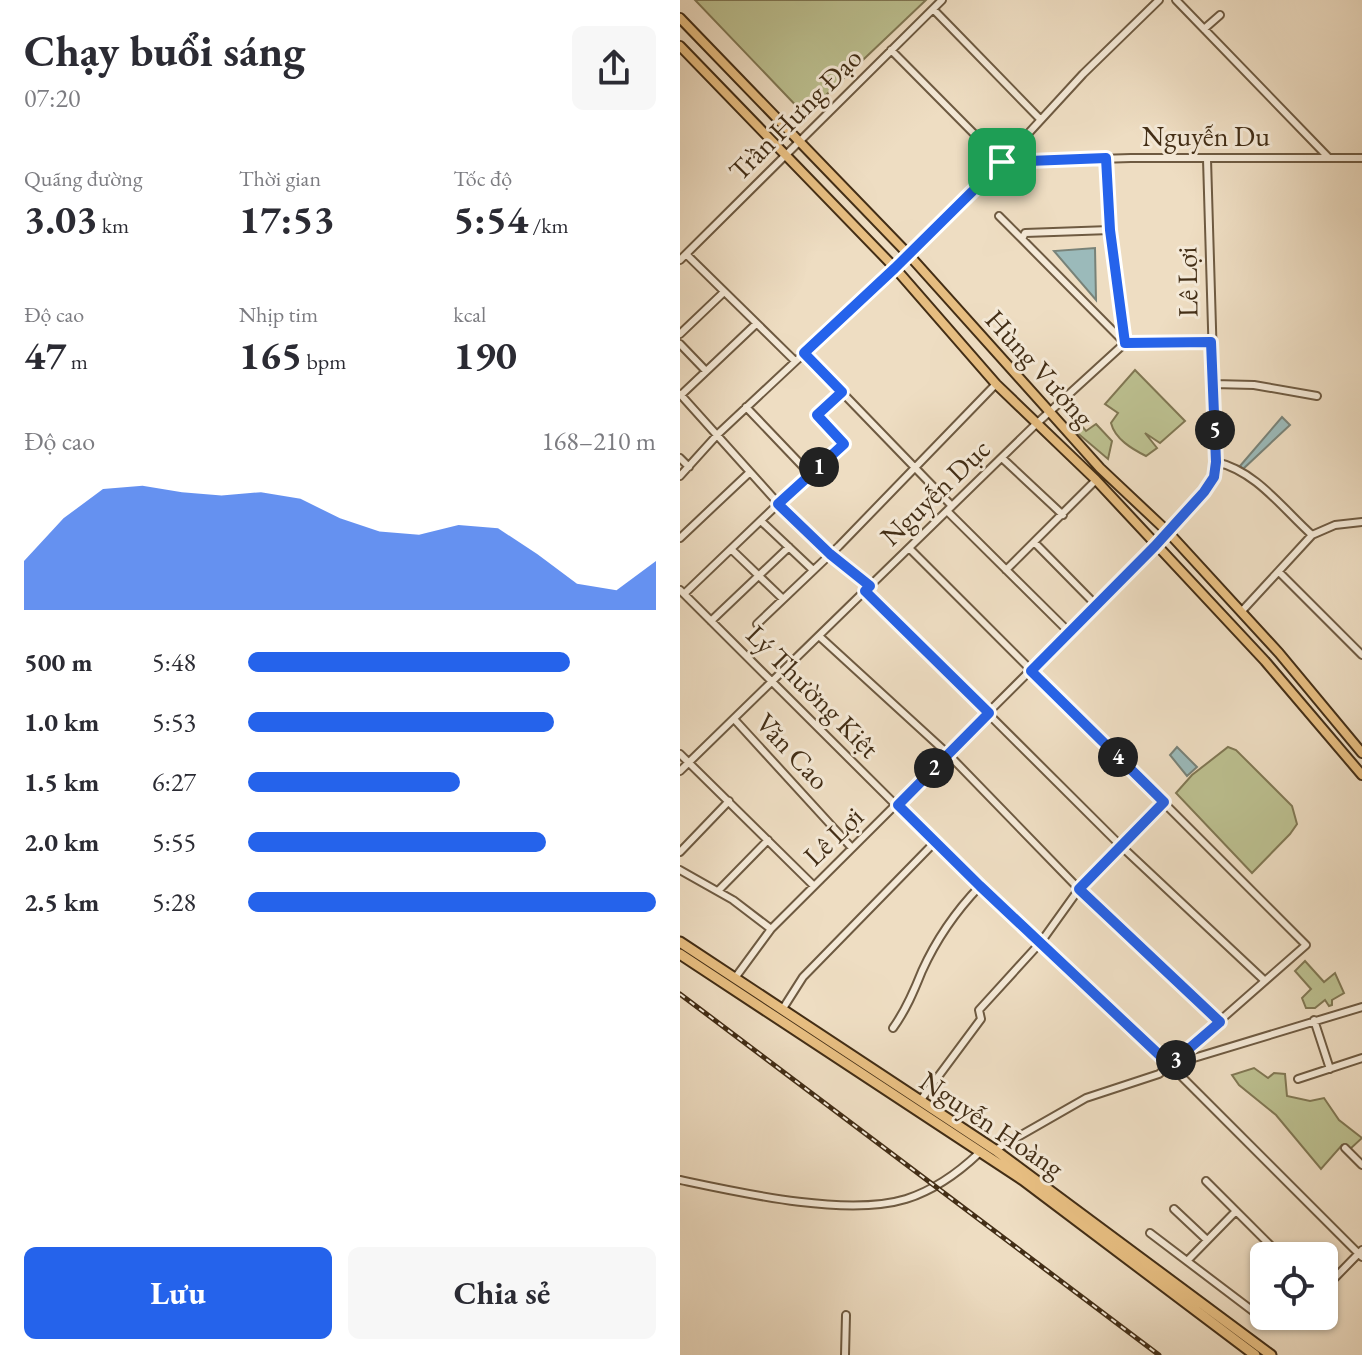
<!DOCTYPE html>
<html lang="vi">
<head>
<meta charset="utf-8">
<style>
	:root { --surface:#fff; --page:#f7f7f7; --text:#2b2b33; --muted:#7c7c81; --accent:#2563eb }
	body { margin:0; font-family:"EB Garamond",serif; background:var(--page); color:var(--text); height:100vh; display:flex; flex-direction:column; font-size:30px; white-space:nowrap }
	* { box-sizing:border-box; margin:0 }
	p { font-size:26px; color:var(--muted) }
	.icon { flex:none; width:44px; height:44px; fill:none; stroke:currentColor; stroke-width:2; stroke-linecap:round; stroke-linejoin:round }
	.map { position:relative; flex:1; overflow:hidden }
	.side { display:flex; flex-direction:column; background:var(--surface); width:680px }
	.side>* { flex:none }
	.fabs { position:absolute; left:570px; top:1242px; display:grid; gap:16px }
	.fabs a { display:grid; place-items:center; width:88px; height:88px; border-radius:12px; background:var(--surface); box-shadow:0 2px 6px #0004; font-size:40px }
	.pin { position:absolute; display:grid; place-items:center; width:68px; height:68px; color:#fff; margin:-34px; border-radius:16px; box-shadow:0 4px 12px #0006 }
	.km { position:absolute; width:40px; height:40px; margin:-20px; border-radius:50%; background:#222; color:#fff; font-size:22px; line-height:40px; text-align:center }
	.round { display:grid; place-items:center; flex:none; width:84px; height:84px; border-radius:12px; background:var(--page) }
	.overview { display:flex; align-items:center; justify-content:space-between; height:136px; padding:0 24px }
	h1 { font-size:44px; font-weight:700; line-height:60px }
	.figures { display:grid; grid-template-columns:repeat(3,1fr); gap:12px; height:136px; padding:8px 24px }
	.figures div { display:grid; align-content:center }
	.figures b { font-size:40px; font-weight:700 }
	.figures small { font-size:22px; font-weight:400 }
	.figures p { font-size:22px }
	.chart { height:224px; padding:16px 24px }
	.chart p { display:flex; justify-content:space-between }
	.chart svg { width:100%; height:144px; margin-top:8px; fill:var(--accent); opacity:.7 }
	.cta { display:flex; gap:16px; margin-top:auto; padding:16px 24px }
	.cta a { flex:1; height:92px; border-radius:12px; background:var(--accent); color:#fff; font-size:32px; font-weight:700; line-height:92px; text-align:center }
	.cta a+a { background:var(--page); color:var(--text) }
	ul { padding:0 24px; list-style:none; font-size:26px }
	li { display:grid; grid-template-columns:128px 96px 1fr; align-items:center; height:60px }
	li i { height:20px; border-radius:10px; background:var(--accent) }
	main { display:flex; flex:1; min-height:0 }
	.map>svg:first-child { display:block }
</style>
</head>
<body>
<main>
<section class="side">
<div class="overview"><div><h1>Chạy buổi sáng</h1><p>07:20</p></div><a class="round"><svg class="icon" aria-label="share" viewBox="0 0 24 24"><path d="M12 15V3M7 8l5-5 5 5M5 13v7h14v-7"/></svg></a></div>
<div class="figures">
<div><p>Quãng đường</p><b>3.03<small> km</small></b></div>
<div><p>Thời gian</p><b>17:53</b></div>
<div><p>Tốc độ</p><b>5:54<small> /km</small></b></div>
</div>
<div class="figures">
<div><p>Độ cao</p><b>47<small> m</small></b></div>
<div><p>Nhịp tim</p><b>165<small> bpm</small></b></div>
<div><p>kcal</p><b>190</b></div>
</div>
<div class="chart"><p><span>Độ cao</span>168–210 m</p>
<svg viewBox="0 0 160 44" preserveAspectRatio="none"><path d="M0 44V29L10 16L20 7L30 6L40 8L50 9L60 8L70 10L80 16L90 20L100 21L110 18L120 19L130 27L140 36L150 38L160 29V44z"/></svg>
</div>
<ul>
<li><b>500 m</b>5:48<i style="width:79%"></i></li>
<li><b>1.0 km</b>5:53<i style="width:75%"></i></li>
<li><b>1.5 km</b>6:27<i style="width:52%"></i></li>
<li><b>2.0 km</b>5:55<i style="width:73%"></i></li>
<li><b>2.5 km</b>5:28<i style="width:100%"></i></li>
</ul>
<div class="cta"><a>Lưu</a><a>Chia sẻ</a></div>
</section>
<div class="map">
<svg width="682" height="1355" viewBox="0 0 682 1355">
	<rect width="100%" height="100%" fill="#eeddc2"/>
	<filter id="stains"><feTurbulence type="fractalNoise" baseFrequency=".0025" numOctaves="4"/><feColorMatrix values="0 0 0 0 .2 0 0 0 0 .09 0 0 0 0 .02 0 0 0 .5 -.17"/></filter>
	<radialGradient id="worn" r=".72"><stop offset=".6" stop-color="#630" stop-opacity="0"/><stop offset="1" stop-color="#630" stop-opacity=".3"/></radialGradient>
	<path fill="#bcc090" stroke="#807753" stroke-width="2" d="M15,0H246L125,115Z
		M455,370L505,421L480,443L465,433L477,448L466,456C452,449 435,439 431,423L438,413L425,404Z
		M416,424L432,441L428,459L395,431L401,425L406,431Z
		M548,747L556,750L612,806L617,824L610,834L572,873L496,793L512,775Z
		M625,961L644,982L655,973L664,993L652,1000V1005L649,1006L645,1000L635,1008H626L622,998L631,989L615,971Z
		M574,1068L588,1078L594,1073L605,1074L607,1096L630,1101L644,1098L659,1120L682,1138L669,1150L662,1145L641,1169L596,1115L559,1085L552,1075Z"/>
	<path fill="#9bbaba" stroke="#788278" stroke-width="2" d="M415,248L416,300L374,251Z
		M602,417L610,425L563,469L560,466Z
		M497,747L517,767L507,776L490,755Z"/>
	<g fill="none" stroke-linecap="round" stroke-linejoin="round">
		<g stroke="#6e5a41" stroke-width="10">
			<path id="minor" d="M496,0L648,157
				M253,9L360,119
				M524,29L540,15
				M211,50L322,162
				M322,162L451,158H682
				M319,216L342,239
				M430,230L345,233L342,239L445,343L531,342
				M6,254L115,361
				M0,260L262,0
				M0,334L44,292
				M0,344L26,371
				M124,353L272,506
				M534,384L574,385L637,396
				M0,394L114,521L190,586
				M1,395L76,324
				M66,407L130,474
				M0,458L9,467
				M322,458L383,515
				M536,462C576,471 602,508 632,535
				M0,476L38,434L229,255L322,162L403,74L479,0
				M267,511L389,632
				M81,521L133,570
				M632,535L655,525L682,522
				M0,538L69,473
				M355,543L416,605
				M229,548L626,945L479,1074L406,1098L315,1150
				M51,549L103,599
				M326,570L416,480
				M599,572L682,655
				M0,590L254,843L490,1065L682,1257
				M185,591L441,846L585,981
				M4,594L98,504L163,446V443L137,415L162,392
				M561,612L632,535
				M31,621L109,547
				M77,624L159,546L316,384
				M139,636L268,754L399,889L540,1022
				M54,719L172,848
				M0,754L133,885
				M0,771L354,426L445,343L430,230L426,158
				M0,852L49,801
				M0,870L53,900L91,929
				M38,891L88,840
				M55,978L91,929L475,546C497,521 531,495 536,462L527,159
				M102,1010L123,977L254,843
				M634,1020L650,1069
				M213,1028C226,1010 234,991 242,971C256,940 276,911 300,886
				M494,1064L682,1007
				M618,1079L682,1058
				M240,1101L301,1019L299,1010L361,942L399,889L484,802
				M665,1148L682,1165
				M0,1180C61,1193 167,1217 226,1199C254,1190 279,1172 299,1153
				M526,1181L601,1256
				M494,1209L527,1240
				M470,1233L586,1321
				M507,1261L556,1211
				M644,1289L682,1250
				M165,1355L166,1315"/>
		</g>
		<g stroke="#432e16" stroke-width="12">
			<path id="major" d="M0,18L229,255L420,468L488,532L599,653L682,753
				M0,46L215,268L316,384L416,480L585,661L682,775"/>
		</g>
		<g stroke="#432e16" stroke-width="13">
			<path id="highway" d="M0,942L315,1150L591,1355
				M0,954L343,1180L575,1355"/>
		</g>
		<use href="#minor" stroke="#f4e9d7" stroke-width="6"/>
		<use href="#major" stroke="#e7be81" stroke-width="8"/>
		<use href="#highway" stroke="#e7be81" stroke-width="9"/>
		<g stroke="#432e16" stroke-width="5">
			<path id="rail" d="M0,994L479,1355"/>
		</g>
		<use href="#rail" stroke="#f4e9d7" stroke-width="2" stroke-dasharray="6" stroke-linecap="butt"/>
	</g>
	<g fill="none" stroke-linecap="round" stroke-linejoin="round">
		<g stroke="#fff" stroke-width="16">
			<path id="route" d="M426,158L430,230L445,343L531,342L536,462L534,477L524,492L475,546L351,671L484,802L399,889L540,1022L490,1065L300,886L218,805L309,713L185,591L190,586L150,554L98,504L164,444L137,415L162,392L124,353L215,268L322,162Z"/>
		</g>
		<use href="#route" stroke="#2563eb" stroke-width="10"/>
	</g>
	<g text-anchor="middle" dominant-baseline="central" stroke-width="6" stroke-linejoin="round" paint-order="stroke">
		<g font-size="28" fill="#432e16" stroke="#f4e9d7">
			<text transform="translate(115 114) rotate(-45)">Trần Hưng Đạo</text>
			<text x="526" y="136">Nguyễn Du</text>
			<text transform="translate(507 282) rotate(-91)">Lê Lợi</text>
			<text transform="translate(360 368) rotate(48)">Hùng Vương</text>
			<text transform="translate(255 492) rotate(-44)">Nguyễn Dục</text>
			<text transform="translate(133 691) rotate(45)">Lý Thường Kiệt</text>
			<text transform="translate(113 751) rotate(47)">Văn Cao</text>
			<text transform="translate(153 836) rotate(-44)">Lê Lợi</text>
			<text transform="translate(312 1124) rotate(34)">Nguyễn Hoàng</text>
		</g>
	</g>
	<rect width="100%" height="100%" filter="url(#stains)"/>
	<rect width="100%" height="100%" fill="url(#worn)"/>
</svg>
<div class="fabs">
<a><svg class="icon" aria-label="locate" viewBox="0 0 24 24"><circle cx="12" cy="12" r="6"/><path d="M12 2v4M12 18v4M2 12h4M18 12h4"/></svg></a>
</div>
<div class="pin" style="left:322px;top:162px;background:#1e9e55"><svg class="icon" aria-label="arrive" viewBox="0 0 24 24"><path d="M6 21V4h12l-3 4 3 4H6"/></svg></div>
<b class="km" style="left:139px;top:467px">1</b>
<b class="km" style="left:254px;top:768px">2</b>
<b class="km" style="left:496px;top:1060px">3</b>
<b class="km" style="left:438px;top:757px">4</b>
<b class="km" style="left:535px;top:430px">5</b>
</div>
</main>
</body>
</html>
